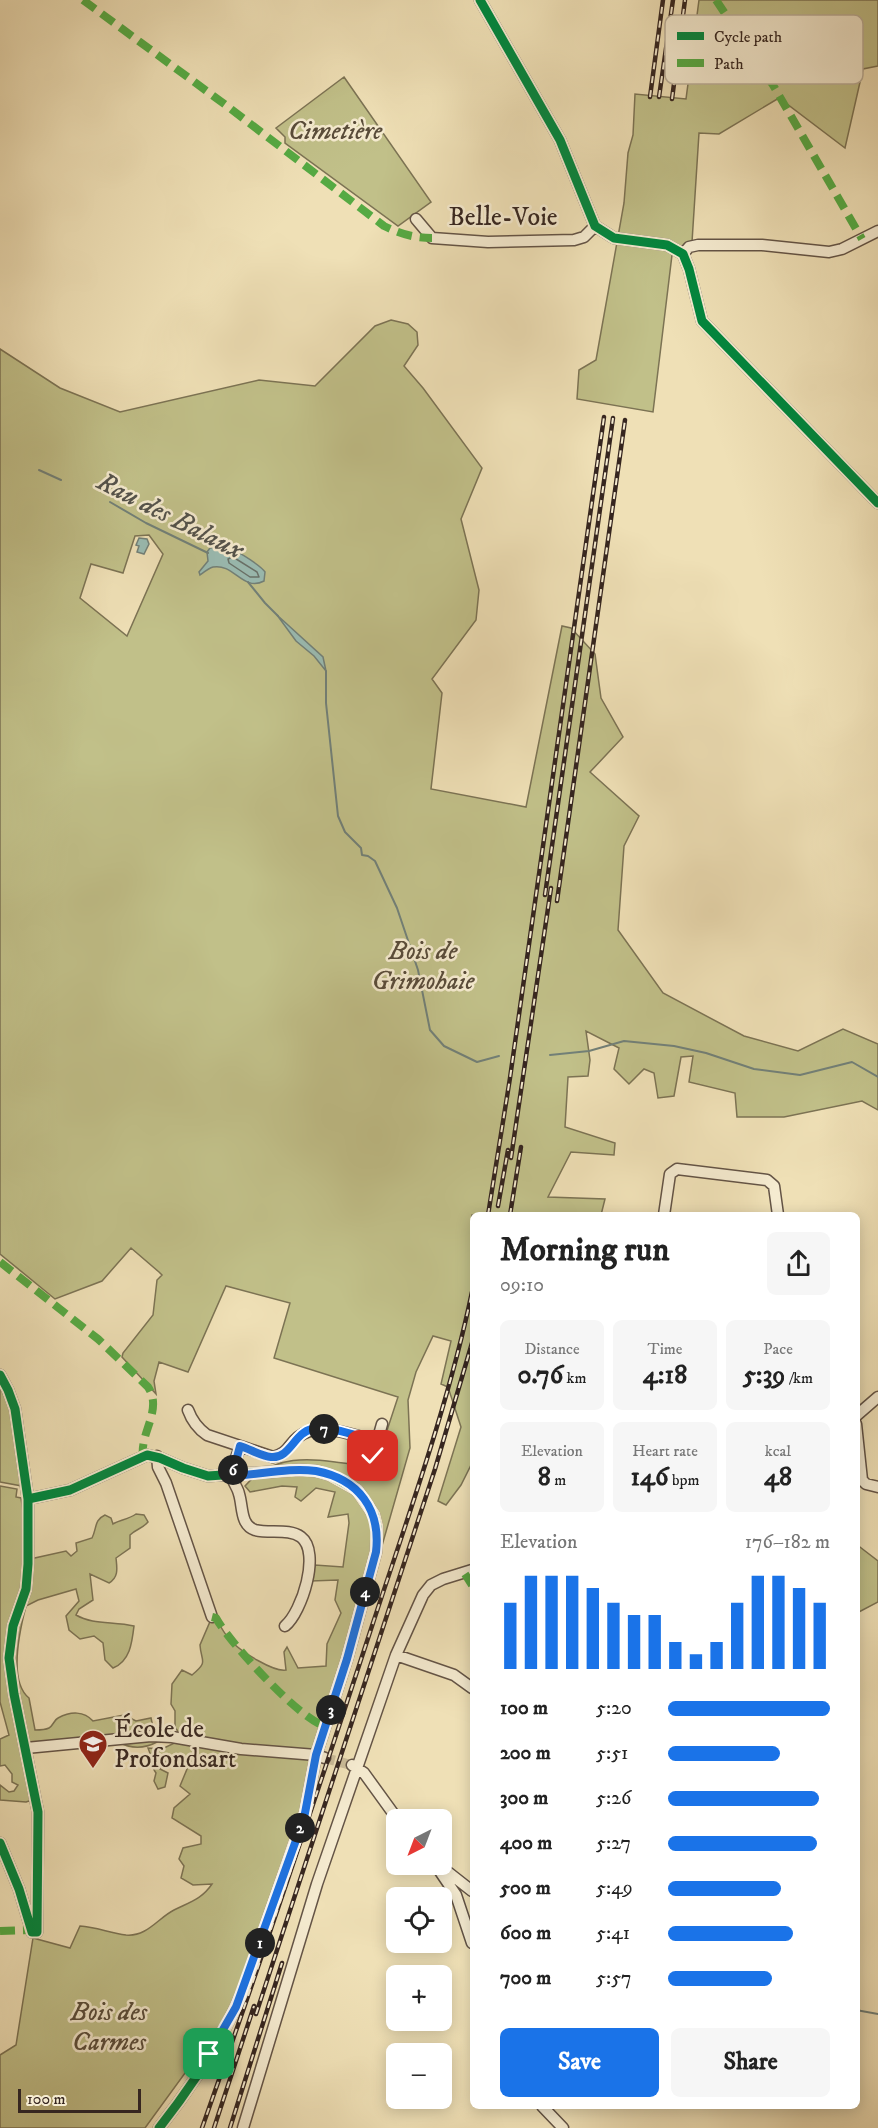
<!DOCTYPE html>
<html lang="en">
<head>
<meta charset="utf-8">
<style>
	:root { --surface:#fff; --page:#f6f6f6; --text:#222; --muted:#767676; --accent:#1a73e8 }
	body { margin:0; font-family:"IM FELL DW Pica",serif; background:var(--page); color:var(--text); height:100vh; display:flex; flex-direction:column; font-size:22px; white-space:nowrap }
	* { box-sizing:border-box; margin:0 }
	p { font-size:20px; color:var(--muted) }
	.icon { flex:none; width:33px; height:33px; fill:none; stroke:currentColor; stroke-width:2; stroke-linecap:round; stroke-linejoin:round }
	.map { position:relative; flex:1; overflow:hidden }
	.details { position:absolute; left:470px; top:1212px; width:390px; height:897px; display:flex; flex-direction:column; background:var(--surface); border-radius:9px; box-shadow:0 3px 15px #0003 }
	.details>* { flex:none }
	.needle { width:39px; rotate:222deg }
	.buttons { position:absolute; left:386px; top:1809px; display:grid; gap:12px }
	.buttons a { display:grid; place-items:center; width:66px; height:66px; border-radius:9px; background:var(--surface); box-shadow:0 3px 15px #0003; font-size:30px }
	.scale { position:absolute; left:18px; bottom:15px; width:123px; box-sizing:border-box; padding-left:6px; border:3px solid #362620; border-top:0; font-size:16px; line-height:21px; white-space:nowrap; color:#362620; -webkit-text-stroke:4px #f5ebd0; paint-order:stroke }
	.pin { position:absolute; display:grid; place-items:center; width:51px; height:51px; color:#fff; margin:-26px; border-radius:12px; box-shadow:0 3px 9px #0006 }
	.km { position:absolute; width:30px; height:30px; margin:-15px; border-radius:50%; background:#222; color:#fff; font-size:16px; line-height:30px; text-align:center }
	.round { display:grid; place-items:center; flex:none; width:63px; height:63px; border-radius:9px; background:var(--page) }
	.headline { display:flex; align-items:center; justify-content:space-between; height:102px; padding:0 30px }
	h1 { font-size:33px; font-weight:700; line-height:45px }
	.figures { display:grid; grid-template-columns:repeat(3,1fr); gap:9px; height:102px; padding:6px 30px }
	.figures div { display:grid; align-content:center; border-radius:9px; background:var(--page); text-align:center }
	.figures b { font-size:26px; font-weight:700 }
	.figures small { font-size:16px; font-weight:400 }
	.figures p { font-size:16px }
	.chart { height:168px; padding:12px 30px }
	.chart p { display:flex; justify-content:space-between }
	.chart svg { width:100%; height:108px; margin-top:6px; stroke:var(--accent); stroke-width:6 }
	.primary-button { display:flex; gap:12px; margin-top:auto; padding:12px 30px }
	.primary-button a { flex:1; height:69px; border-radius:9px; background:var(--accent); color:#fff; font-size:24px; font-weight:700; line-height:69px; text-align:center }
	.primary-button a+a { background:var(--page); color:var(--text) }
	ul { padding:0 30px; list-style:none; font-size:20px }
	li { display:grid; grid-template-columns:96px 72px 1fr; align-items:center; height:45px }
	li i { height:15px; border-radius:8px; background:var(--accent) }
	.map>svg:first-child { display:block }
</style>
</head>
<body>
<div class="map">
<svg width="878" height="2128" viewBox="0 0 878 2128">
	<rect width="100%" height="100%" fill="#efe0b6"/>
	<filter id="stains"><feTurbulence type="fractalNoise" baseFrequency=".00333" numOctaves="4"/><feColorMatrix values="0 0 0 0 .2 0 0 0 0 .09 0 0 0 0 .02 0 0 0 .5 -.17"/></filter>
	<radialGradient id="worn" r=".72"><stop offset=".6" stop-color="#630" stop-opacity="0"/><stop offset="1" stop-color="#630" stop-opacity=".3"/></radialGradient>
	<path fill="#c1c089" stroke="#7c7354" stroke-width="1.5" fill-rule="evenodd" d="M699,0H878V66L863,69L845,148L779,98L719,134L699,133L692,242L672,255L653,412L577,399L579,370L596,360L624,203L628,153L633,135L635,94L686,99Z
		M344,77L431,202L398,226L285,143V137L276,128Z
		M391,320L408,324L417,332L418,345L404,366L423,388L482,468L461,519L479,590L476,620L432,679L442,693L431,789L526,807L562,626L571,628L595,654L601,698L623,737L590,772L639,816L624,846L618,930L663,993L744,1036L798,1051L843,1029L878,1044V1110L862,1101L784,1117H737L735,1093L689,1082L693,1056L681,1057L674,1096L658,1098L654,1073L644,1069L629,1084L614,1069L619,1048L586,1031L590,1060L588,1076L568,1077L565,1127L615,1143L614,1155L571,1152L548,1197L605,1199L601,1215H472V1463L461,1485L446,1505L438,1501L461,1427L448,1387L441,1384L451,1341L433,1336L416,1372L408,1400L410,1448L371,1584L300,1822L236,2003L145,2128H0V2055L16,2045L33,1938L70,1948L80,1926C96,1927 110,1933 126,1935C147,1937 158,1918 174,1910C190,1902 202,1899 212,1884L193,1885L181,1878L184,1866L179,1859L183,1848L201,1844V1836L172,1818L174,1808L190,1794L180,1786L192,1757L169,1758L160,1769L168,1773L165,1787L158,1789L154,1781L156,1773C149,1763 153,1758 148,1748L162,1749L183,1739L175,1727V1711L171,1704L172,1684L182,1670L192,1675C209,1661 201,1662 200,1645L212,1617L216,1618C220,1626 226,1636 232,1642C242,1652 273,1672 286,1670L284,1652L287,1647L298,1668L326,1666L327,1644L341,1613L335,1600L338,1580L311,1581L315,1565L343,1567L349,1523L348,1514L328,1517L335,1492L316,1488L301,1501L295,1497L297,1487L282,1486L250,1492L245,1486C281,1445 328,1463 375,1467L398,1397L274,1358L290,1303L226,1286L188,1372L159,1362L154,1381L156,1394L122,1357L123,1353L153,1315L157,1280L162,1275L159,1272L131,1248L102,1281L55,1299L0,1254V349L60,388L120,412L259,380L315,386L375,326ZM149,535L163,554L127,636L80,598L91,564L123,573L135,536Z
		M0,1386L10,1410L22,1486L0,1482Z
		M0,1486L17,1489L16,1497L21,1498L30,1559L66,1551L71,1556L77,1551L76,1543L92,1538C97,1528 94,1520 105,1515L111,1518L113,1524C117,1521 129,1519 136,1514L144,1515L148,1522C142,1529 136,1529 130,1535V1548L116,1558C117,1568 119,1577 109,1583L90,1574L93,1600L79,1609L76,1615C93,1625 114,1621 134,1626C132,1643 130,1661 113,1668L105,1660L103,1643L94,1636L80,1639L69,1630L66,1616L79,1601L76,1589L38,1600L26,1606C20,1629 8,1681 29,1698L35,1730C39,1730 45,1730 49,1728C53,1726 54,1720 58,1718C71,1711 84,1711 93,1721L124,1715L136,1721L151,1718L153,1727L151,1736L157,1742C144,1749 131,1749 118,1742L26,1748L36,1799L26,1802L0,1800V1785L9,1792L14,1791L18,1785L12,1782V1774L5,1765L0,1766V1739L9,1735L0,1702Z
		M856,1544L878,1561V1602L857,1613Z"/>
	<path fill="#9abcb3" stroke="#728078" stroke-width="1.5" d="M139,538L147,539L149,544L144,554L137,552L139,546L136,545Z
		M216,547L224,553C225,553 232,551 233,551C239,551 262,567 265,572L264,581C243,592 234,563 213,567C209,568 204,572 200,575L199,572L208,561L207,552L210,548Z
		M277,615L323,657L326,671L314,656L296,641Z"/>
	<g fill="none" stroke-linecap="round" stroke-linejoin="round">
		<path stroke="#68716a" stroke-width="1.5" d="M233,557L257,572L259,577H250L229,563L228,559Z"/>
		<path stroke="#728078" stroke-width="2" d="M39,470L61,480
			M110,502L146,523L208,553
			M248,582L265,603L278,616
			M326,671V703L338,816L345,832L361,848L362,855L368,856L375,861L397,908L418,970L430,1030L444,1046L477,1062L499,1056
			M550,1055L589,1051L624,1041L674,1046L706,1053L754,1069L800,1075L852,1062L878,1077
			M856,2010L878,2014"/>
		<path stroke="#cabb98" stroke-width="10" stroke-dasharray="10 5" stroke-linecap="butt" d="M325,1758L351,1765"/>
		<g stroke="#645446" stroke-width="13">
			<path id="minor" d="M480,0L560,140L595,226L614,238L667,245L683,254L689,269L702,321L878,503
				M416,219L432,238L488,242L574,240L584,237L595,226
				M683,254L689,247L698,245H762L829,252L842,249L878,231
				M664,1215L670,1174L677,1169L767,1180L774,1186L778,1215
				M0,1375L8,1390L15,1409L28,1499V1564L26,1589L13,1626L9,1658L14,1694L38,1812L37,1932H32L19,1889L0,1843
				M188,1410C192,1421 197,1428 207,1435L273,1457C289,1453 287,1446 298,1437C319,1420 353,1436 377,1441
				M856,1416L878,1397
				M856,1424L862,1480L866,1484L878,1487
				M240,1446C238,1454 231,1468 232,1477C233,1483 238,1488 239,1494C243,1506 240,1525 255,1530C269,1534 289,1528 301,1537C321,1552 302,1612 285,1626
				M157,1456L158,1467L166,1483L212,1617
				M373,1456L382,1424
				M28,1499L70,1490L147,1455L160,1458L183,1468L208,1476L299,1470L316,1471L330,1475L357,1490L374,1515L377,1527L376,1552L347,1659L316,1755L305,1813L245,1985C225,2036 193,2085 159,2128
				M396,1655L454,1675L472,1688
				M26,1748L151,1736L172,1737L241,1749L316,1755L325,1758
				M352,1765L364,1773L398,1820
				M435,1864L456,1895L472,1943
				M444,1869L472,1891
				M542,2106L563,2128
				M243,2128L317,1884L396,1655L423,1595L431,1585L443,1579L472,1570"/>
		</g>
		<use href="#minor" stroke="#f5ebd0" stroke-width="10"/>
		<g stroke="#362620" stroke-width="4.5">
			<path id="rail" d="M650,97L663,0
				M659,97L673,0
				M672,99L685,0
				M545,895L613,418
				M557,901L625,420
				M511,1158L551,888
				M498,1206L508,1150
				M488,1215L510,1078L604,417
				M510,1215L521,1147
				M256,2014L435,1469L472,1343
				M202,2128C261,1961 317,1794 372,1626C408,1516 448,1406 472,1292
				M214,2128L254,2006
				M230,2128L282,1963"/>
		</g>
		<use href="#rail" stroke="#f5ebd0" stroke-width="2" stroke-dasharray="7" stroke-linecap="butt"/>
		<path stroke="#55aa43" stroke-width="8" stroke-dasharray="15 8" stroke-linecap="butt" d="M83,0L227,106L384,226C401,234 414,238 432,238
			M716,0L773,85L862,239
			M0,1262L98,1339L148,1387C163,1410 140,1432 143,1456
			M465,1574L472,1585
			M212,1617L216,1618C229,1642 300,1720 325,1726
			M0,1931L32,1930"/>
		<g stroke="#f5ebd0" stroke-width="13">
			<path id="cycleway" d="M480,0L560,140L595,226L614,238L667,245L683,254L689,269L702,321L878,503
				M0,1375L8,1390L15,1409L28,1499V1564L26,1589L13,1626L9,1658L14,1694L38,1812L37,1932H32L19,1889L0,1843
				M28,1499L70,1490L147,1455L160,1458L183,1468L208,1476L299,1470L316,1471L330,1475L357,1490L374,1515L377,1527L376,1552L347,1659L316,1755L305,1813L245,1985C225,2036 193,2085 159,2128"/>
		</g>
		<use href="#cycleway" stroke="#00873e" stroke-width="9"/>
	</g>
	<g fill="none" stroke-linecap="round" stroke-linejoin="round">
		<g stroke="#fff" stroke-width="12">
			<path id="route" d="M209,2054L236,2007L295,1843L305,1813L316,1755L347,1659L376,1552C381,1510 359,1479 316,1471C289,1467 259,1475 232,1476L240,1446C250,1449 261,1456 271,1457C290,1459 294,1433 312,1429C328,1425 360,1437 377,1441L373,1456"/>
		</g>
		<use href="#route" stroke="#1a73e8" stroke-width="8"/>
	</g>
	<defs>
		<g id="school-pin" transform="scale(1.5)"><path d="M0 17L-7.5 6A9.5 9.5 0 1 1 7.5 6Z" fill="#8f2418" stroke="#f5ebd0"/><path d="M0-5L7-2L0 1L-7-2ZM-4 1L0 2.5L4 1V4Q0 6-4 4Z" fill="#fff"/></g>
	</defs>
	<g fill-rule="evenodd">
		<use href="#school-pin" x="93" y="1744"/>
	</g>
	<g text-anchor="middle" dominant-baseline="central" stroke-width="5" stroke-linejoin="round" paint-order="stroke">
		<g font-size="26" font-style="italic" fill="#594c3a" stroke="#f5ebd0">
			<text x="335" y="131">Cimetière</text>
			<text x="423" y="951">Bois de<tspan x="423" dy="30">Grimohaie</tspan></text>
			<text x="109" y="2012">Bois des<tspan x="109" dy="30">Carmes</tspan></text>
		</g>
		<g font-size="26" fill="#362620" stroke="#f5ebd0">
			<text x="503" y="217">Belle-Voie</text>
		</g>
		<g font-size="26" fill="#362620" stroke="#f5ebd0" text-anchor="start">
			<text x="114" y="1729">École de<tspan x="114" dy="30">Profondsart</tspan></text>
		</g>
		<g font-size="27" font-style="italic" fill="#54534c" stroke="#f5ebd0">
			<text transform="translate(170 516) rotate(27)">Rau des Balaux</text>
		</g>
	</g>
	<rect x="665" y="15" width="198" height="69" rx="9" fill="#f5ebd0" stroke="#bcb09b" stroke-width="1.5"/>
	<rect x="677" y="32" width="27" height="8" fill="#00873e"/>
	<rect x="677" y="59" width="27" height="8" fill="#55aa43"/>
	<g font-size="16" fill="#362620">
		<text x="714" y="42">Cycle path</text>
		<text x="714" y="69">Path</text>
	</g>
	<rect width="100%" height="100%" filter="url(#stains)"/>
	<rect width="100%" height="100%" fill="url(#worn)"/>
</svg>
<div class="buttons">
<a><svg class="needle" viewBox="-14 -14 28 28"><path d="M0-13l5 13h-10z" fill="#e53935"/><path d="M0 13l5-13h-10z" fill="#767676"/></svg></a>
<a><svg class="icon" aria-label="locate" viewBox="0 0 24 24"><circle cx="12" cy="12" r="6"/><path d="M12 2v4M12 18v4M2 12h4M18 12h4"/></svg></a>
<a>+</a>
<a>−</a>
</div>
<div class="scale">100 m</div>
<div class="pin" style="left:209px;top:2054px;background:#1e9e55"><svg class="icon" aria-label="arrive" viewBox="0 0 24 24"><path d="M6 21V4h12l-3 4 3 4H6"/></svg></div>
<div class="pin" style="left:373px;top:1456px;background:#d93025"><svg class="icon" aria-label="check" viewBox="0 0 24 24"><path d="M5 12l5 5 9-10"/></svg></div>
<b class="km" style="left:260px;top:1943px">1</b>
<b class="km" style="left:300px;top:1828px">2</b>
<b class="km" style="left:331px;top:1710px">3</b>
<b class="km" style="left:365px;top:1592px">4</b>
<b class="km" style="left:233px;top:1470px">6</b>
<b class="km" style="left:324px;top:1429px">7</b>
<section class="details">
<div class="headline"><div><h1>Morning run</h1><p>09:10</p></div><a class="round"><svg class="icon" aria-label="share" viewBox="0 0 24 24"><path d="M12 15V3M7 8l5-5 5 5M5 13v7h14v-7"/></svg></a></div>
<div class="figures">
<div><p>Distance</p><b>0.76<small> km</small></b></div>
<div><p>Time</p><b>4:18</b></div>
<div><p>Pace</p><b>5:39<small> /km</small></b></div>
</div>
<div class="figures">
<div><p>Elevation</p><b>8<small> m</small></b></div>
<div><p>Heart rate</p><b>146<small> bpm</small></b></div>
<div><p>kcal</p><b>48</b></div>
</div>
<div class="chart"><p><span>Elevation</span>176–182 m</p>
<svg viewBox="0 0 160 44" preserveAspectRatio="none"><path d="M5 44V17M15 44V6M25 44V6M35 44V6M45 44V11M55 44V17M65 44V22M75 44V22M85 44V33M95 44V38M105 44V33M115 44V17M125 44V6M135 44V6M145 44V11M155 44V17"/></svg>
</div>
<ul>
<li><b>100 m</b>5:20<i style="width:100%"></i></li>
<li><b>200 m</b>5:51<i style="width:69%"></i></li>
<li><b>300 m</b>5:26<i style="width:93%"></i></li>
<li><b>400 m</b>5:27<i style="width:92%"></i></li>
<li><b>500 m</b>5:49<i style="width:70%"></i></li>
<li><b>600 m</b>5:41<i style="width:77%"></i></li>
<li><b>700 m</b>5:57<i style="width:64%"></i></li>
</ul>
<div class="primary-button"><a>Save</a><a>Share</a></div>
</section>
</div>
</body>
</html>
